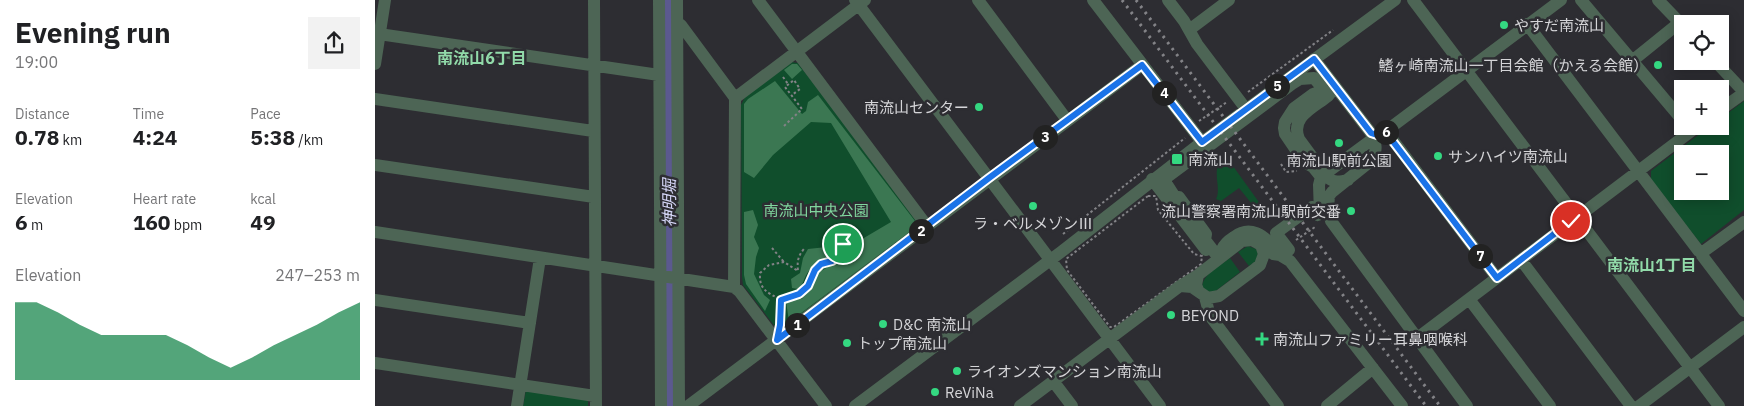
<!DOCTYPE html>
<html lang="en">
<head>
<meta charset="utf-8">
<style>
	:root { --surface:#fff; --page:#f2f2f2; --text:#202124; --muted:#757577; --accent:#0b8043 }
	body { margin:0; font-family:"IBM Plex Sans","Noto Sans JP",sans-serif; background:var(--page); color:var(--text); height:100vh; display:flex; flex-direction:column; font-size:19px; white-space:nowrap }
	* { box-sizing:border-box; margin:0 }
	p { font-size:16px; color:var(--muted) }
	.icon { flex:none; width:28px; height:28px; fill:none; stroke:currentColor; stroke-width:2; stroke-linecap:round; stroke-linejoin:round }
	.map { position:relative; flex:1; overflow:hidden }
	.side { display:flex; flex-direction:column; background:var(--surface); width:375px }
	.side>* { flex:none }
	.controls { position:absolute; left:1299px; top:15px; display:grid; gap:10px }
	.controls a { display:grid; place-items:center; width:55px; height:55px; border-radius:0px; background:var(--surface); box-shadow:0 2px 12px #0003; font-size:25px }
	.pin { position:absolute; display:grid; place-items:center; width:42px; height:42px; color:#fff; margin:-21px; border:2px solid #fff; border-radius:50%; box-shadow:0 1px 5px #0007 }
	.km { position:absolute; width:25px; height:25px; margin:-12px; border-radius:50%; background:#222; color:#fff; font-size:14px; line-height:25px; text-align:center }
	.round { display:grid; place-items:center; flex:none; width:52px; height:52px; border-radius:0px; background:var(--page) }
	.head { display:flex; align-items:center; justify-content:space-between; height:85px; padding:0 15px }
	h1 { font-size:28px; font-weight:700; line-height:38px }
	.stats { display:grid; grid-template-columns:repeat(3,1fr); gap:8px; height:85px; padding:5px 15px }
	.stats div { display:grid; align-content:center }
	.stats b { font-size:21px; font-weight:700 }
	.stats small { font-size:14px; font-weight:400 }
	.stats p { font-size:14px }
	.chart { height:140px; padding:10px 15px }
	.chart p { display:flex; justify-content:space-between }
	.chart svg { width:100%; height:90px; margin-top:5px; fill:var(--accent); opacity:.7 }
	main { display:flex; flex:1; min-height:0 }
	.map>svg:first-child { display:block }
</style>
</head>
<body>
<main>
<section class="side">
<div class="head"><div><h1>Evening run</h1><p>19:00</p></div><a class="round"><svg class="icon" aria-label="share" viewBox="0 0 24 24"><path d="M12 15V3M7 8l5-5 5 5M5 13v7h14v-7"/></svg></a></div>
<div class="stats">
<div><p>Distance</p><b>0.78<small> km</small></b></div>
<div><p>Time</p><b>4:24</b></div>
<div><p>Pace</p><b>5:38<small> /km</small></b></div>
</div>
<div class="stats">
<div><p>Elevation</p><b>6<small> m</small></b></div>
<div><p>Heart rate</p><b>160<small> bpm</small></b></div>
<div><p>kcal</p><b>49</b></div>
</div>
<div class="chart"><p><span>Elevation</span>247–253 m</p>
<svg viewBox="0 0 160 44" preserveAspectRatio="none"><path d="M0 44V6L10 6L20 11L30 17L40 22L50 22L60 22L70 22L80 27L90 33L100 38L110 33L120 27L130 22L140 17L150 11L160 6V44z"/></svg>
</div>
</section>
<div class="map">
<svg width="1369" height="406" viewBox="0 0 1369 406">
	<rect width="100%" height="100%" fill="#2d2d32"/>
	<path fill="#104e2c" fill-rule="evenodd" d="M416,62L423,63L542,220L541,228L409,329L401,328L368,285L367,277L366,105L370,97Z
		M1369,101V210L1326,244L1276,181V171L1335,126H1345V119ZM1308,154H1345V191H1308Z
		M850,155L886,205L881,209L864,188L846,201L841,199C846,189 839,177 843,165L841,162Z
		M873,246L881,249L883,253L881,261L874,266L863,252Z
		M855,258L865,272L842,290L836,293L827,288C827,274 845,266 855,258Z
		M151,390L213,399V406H148Z"/>
	<path fill="#3b7752" d="M417,64H422L427,70L417,79L409,70Z
		M400,81L427,114L431,111L433,102L443,95L540,221V228L414,322L411,301L418,298L427,299L441,274L470,257L477,245L516,222L456,123L436,122L398,155L379,178L369,172V104L373,99Z
		M378,210L383,225L379,237L384,248L381,257L379,274L389,295L395,300L390,311L371,284L369,275V212Z
		M461,246L462,251C455,257 437,266 433,272C428,279 430,282 423,289L417,288L416,279L425,273L428,258L433,249Z"/>
	<g fill="none" stroke-linecap="round" stroke-linejoin="round">
		<path stroke="#5b598f" stroke-width="19" d="M293,0L295,406"/>
		<path stroke="#828286" stroke-width="2" stroke-dasharray="2.5 2.5" stroke-linecap="butt" d="M408,77L413,84
			M873,92L958,30
			M824,121L852,102
			M409,126L427,109L410,87L419,80L425,89L417,95
			M906,164L911,172L922,171
			M773,196H781L783,210L819,254L827,256L826,264L739,327H735L692,270L691,259Z
			M688,234L810,138
			M921,240L940,227
			M397,248L409,262
			M406,300L424,294L433,285L440,270L446,264L457,261L465,255L468,244
			M405,323L406,300C392,292 384,290 385,273L394,265L409,262L423,271C422,261 423,256 429,249"/>
		<path stroke="#4d6555" stroke-width="12" d="M219,0L221,406
			M284,0L286,406
			M302,0L304,406
			M383,0L552,226
			M480,0L785,406
			M603,0L692,120
			M718,0L827,142
			M793,0L809,21L822,44L871,109
			M1038,0L1344,406
			M1206,0L1308,121
			M1283,0L1308,26
			M1152,24L1369,311
			M302,25H306L360,98L359,287
			M814,30L854,0
			M4,34L284,75
			M939,59L996,133C1002,144 1002,150 997,161
			M1257,61L1304,23
			M1340,61L1369,92
			M0,64L10,0
			M939,78L945,85L946,91L938,94L919,108L910,122L909,128L910,134L929,162L938,167L946,177L944,185L945,214L943,215L937,207L901,233L914,250L906,248H899C889,235 875,225 859,237C853,241 849,244 846,251L840,253L830,240L831,234L804,197H800L791,183V178L917,84L925,79Z
			M957,83V91L953,96C938,108 915,117 924,139L952,177C959,183 964,182 973,180
			M360,98L490,0
			M0,99L218,131
			M1345,110L1369,93
			M1011,131L1122,278
			M996,133L1002,135L1011,131L1186,0
			M0,165L219,197
			M950,174L999,138
			M777,179L831,250
			M951,199L956,221L1092,406
			M953,208L954,196L957,192L1002,156
			M0,232L359,287L364,291L451,406
			M898,254L905,255L915,261L1027,406
			M1325,254L1369,222
			M1146,260L1256,406
			M805,286L817,287L833,298L844,296L880,269L885,265L889,254L886,245L877,240L867,241L823,275L821,285L823,290
			M830,297L835,316L903,406
			M1094,299L1175,406
			M0,300L155,323
			M1041,339L1323,126
			M0,363L220,396
			M678,381L697,406
			M142,406L165,258
			M313,406L767,65
			M480,406L686,252L827,142L1020,0
			M645,406L805,286L823,275
			M952,406L998,368
			M1264,406L1369,327"/>
		<path stroke="#838387" stroke-width="3" stroke-dasharray="2.5 5" stroke-linecap="butt" d="M747,0L1051,406
			M761,0L1065,406"/>
	</g>
	<g fill="none" stroke-linecap="round" stroke-linejoin="round">
		<g stroke="#fff" stroke-width="10">
			<path id="route" d="M468,244L465,255L457,261L446,264L440,270L433,286L424,294L406,300L405,325L402,340L614,178L767,65L827,142L939,59L996,133L1002,135L1010,131L1122,278L1196,221"/>
		</g>
		<use href="#route" stroke="#1a73e8" stroke-width="6"/>
	</g>
	<g fill="#34d881" stroke="#2d2d32" stroke-width="2">
		<circle cx="1129" cy="25" r="5"/>
		<circle cx="1283" cy="65" r="5"/>
		<circle cx="604" cy="107" r="5"/>
		<circle cx="964" cy="143" r="5"/>
		<circle cx="1063" cy="156" r="5"/>
		<rect x="796" y="153" width="12" height="12" rx="2.5"/>
		<circle cx="658" cy="206" r="5"/>
		<circle cx="976" cy="211" r="5"/>
		<circle cx="796" cy="315" r="5"/>
		<circle cx="508" cy="324" r="5"/>
		<path d="M884.5 331.5h5v5h5v5h-5v5h-5v-5h-5v-5h5z"/>
		<circle cx="472" cy="343" r="5"/>
		<circle cx="582" cy="371" r="5"/>
		<circle cx="560" cy="392" r="5"/>
	</g>
	<g text-anchor="middle" dominant-baseline="central" stroke-width="5" stroke-linejoin="round" paint-order="stroke">
		<g font-size="15" fill="#d5d5d8" stroke="#2d2d32" text-anchor="start">
			<text x="1139" y="25">やすだ南流山</text>
			<text x="1273" y="65" text-anchor="end">鰭ヶ崎南流山一丁目会館（かえる会館）</text>
			<text x="594" y="107" text-anchor="end">南流山センター</text>
			<text x="1073" y="156">サンハイツ南流山</text>
			<text x="813" y="159">南流山</text>
			<text x="964" y="160" text-anchor="middle">南流山駅前公園</text>
			<text x="966" y="211" text-anchor="end">流山警察署南流山駅前交番</text>
			<text x="658" y="223" text-anchor="middle">ラ・ベルメゾンⅢ</text>
			<text x="806" y="315">BEYOND</text>
			<text x="518" y="324">D&amp;C 南流山</text>
			<text x="898" y="339">南流山ファミリー耳鼻咽喉科</text>
			<text x="482" y="343">トップ南流山</text>
			<text x="592" y="371">ライオンズマンション南流山</text>
			<text x="570" y="392">ReViNa</text>
		</g>
		<g font-size="15" fill="#80d69e" stroke="#2d2d32">
			<text x="441" y="210">南流山中央公園</text>
		</g>
		<g font-size="16" font-weight="bold" fill="#91daa9" stroke="#2d2d32">
			<text x="107" y="58">南流山6丁目</text>
			<text x="1277" y="265">南流山1丁目</text>
		</g>
		<g font-size="16" font-style="italic" fill="#d5d6f7" stroke="#2d2d32">
			<text transform="translate(294 203) rotate(-90)">神明堀</text>
		</g>
	</g>
</svg>
<div class="controls">
<a><svg class="icon" aria-label="locate" viewBox="0 0 24 24"><circle cx="12" cy="12" r="6"/><path d="M12 2v4M12 18v4M2 12h4M18 12h4"/></svg></a>
<a>+</a>
<a>−</a>
</div>
<div class="pin" style="left:468px;top:244px;background:#1e9e55"><svg class="icon" aria-label="arrive" viewBox="0 0 24 24"><path d="M6 21V4h12l-3 4 3 4H6"/></svg></div>
<div class="pin" style="left:1196px;top:221px;background:#d93025"><svg class="icon" aria-label="check" viewBox="0 0 24 24"><path d="M5 12l5 5 9-10"/></svg></div>
<b class="km" style="left:422px;top:325px">1</b>
<b class="km" style="left:546px;top:231px">2</b>
<b class="km" style="left:670px;top:137px">3</b>
<b class="km" style="left:789px;top:93px">4</b>
<b class="km" style="left:902px;top:86px">5</b>
<b class="km" style="left:1011px;top:132px">6</b>
<b class="km" style="left:1105px;top:256px">7</b>
</div>
</main>
</body>
</html>
